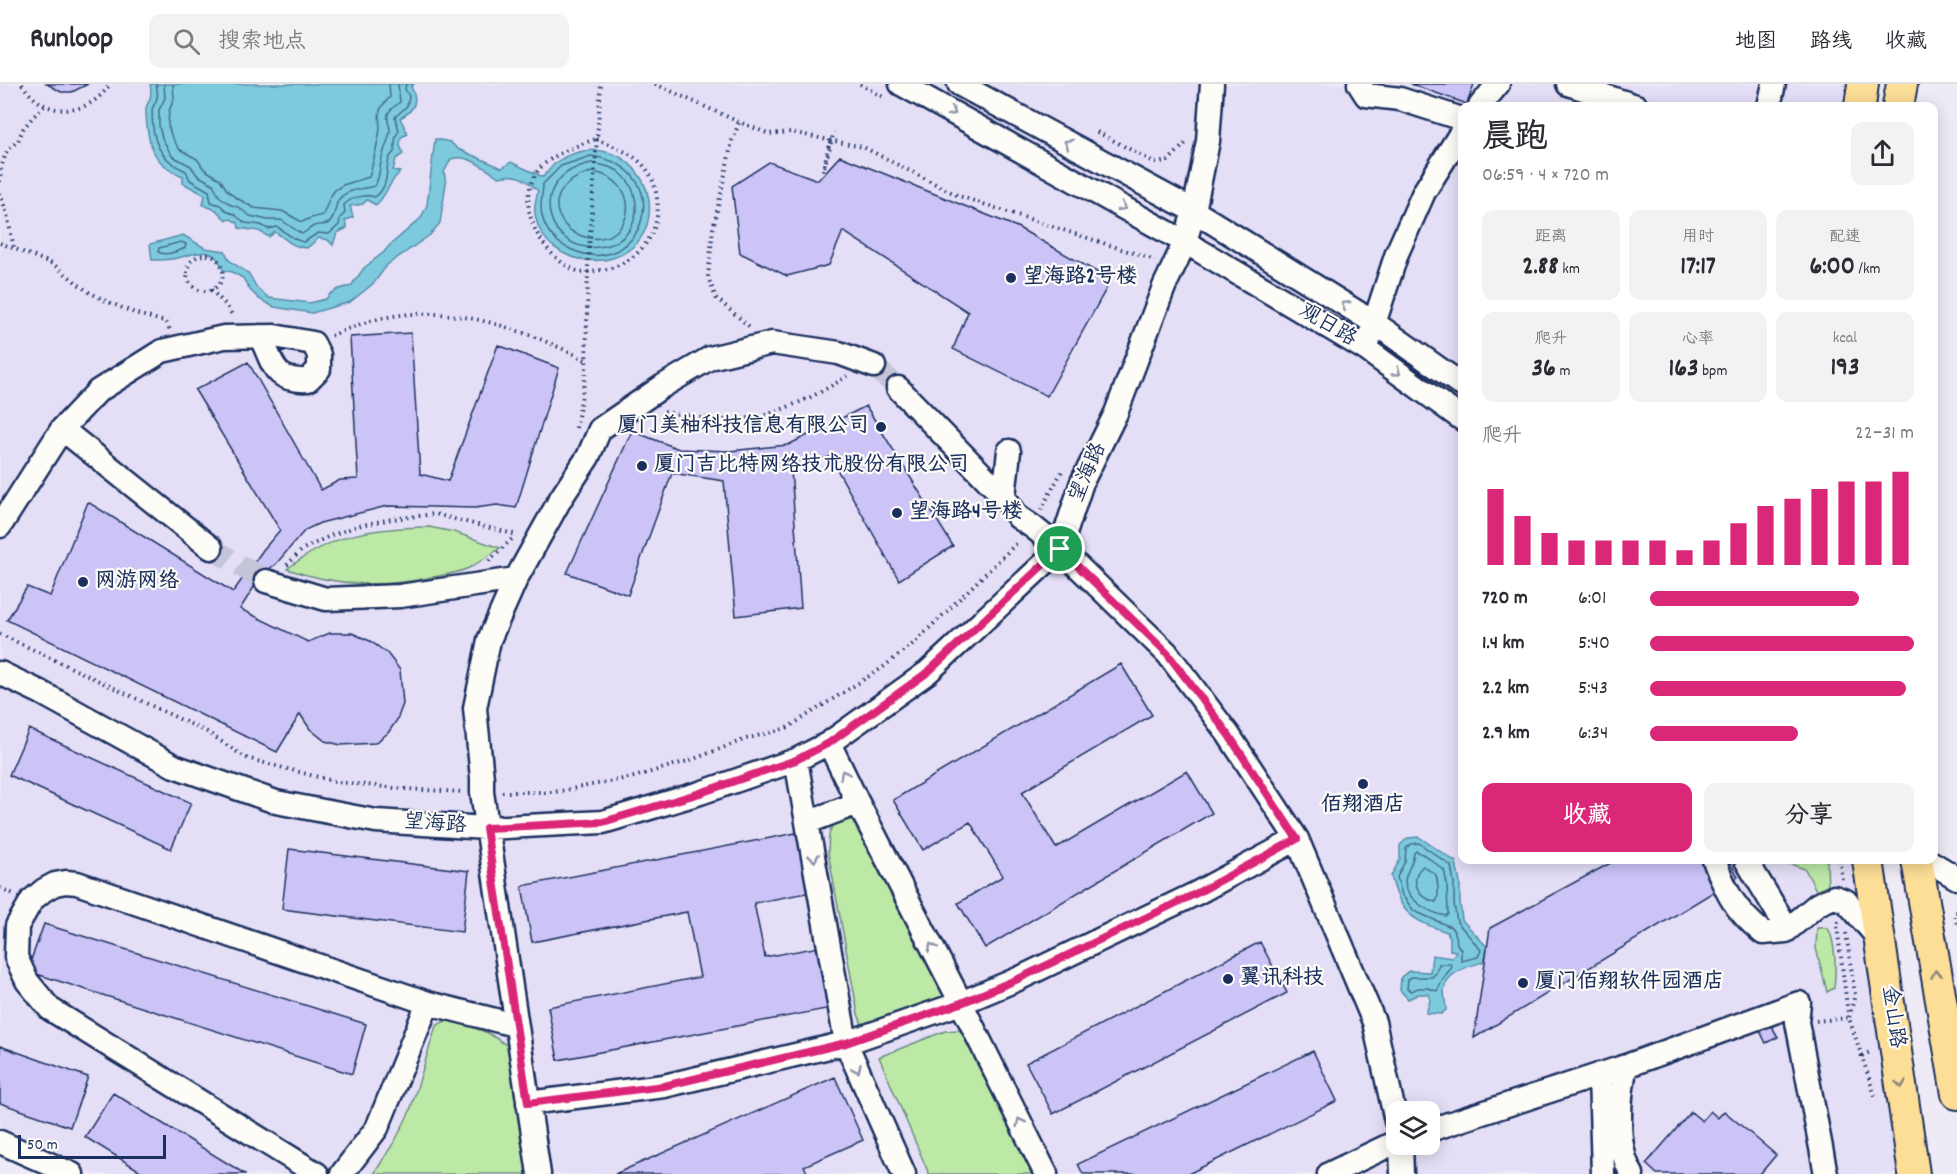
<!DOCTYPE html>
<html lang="zh">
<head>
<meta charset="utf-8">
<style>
	:root { --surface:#fff; --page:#f2f2f3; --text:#2b2b33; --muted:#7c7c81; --line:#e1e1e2; --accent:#db2777 }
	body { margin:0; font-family:Dekko,"LXGW WenKai TC",sans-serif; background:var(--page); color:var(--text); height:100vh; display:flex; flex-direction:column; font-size:22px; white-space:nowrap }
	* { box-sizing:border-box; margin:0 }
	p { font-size:20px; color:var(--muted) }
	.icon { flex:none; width:33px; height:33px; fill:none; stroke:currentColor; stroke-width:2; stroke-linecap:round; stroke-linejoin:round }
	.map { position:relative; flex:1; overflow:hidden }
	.drawer { position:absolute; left:1458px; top:18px; width:480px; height:762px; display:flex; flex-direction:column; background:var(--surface); border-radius:12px; box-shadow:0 3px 15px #0003 }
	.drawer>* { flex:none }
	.fabs { position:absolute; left:1386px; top:1017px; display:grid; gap:12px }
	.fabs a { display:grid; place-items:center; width:54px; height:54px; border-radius:12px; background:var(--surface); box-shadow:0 3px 15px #0003; font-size:30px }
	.scale { position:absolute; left:18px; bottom:15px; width:148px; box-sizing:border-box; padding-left:6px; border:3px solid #1b2f5e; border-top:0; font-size:16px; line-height:21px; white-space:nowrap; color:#1b2f5e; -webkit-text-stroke:4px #fdfcf7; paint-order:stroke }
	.pin { position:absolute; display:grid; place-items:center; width:51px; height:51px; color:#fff; margin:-26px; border:3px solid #fff; border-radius:50%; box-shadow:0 2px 6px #0007 }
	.round { display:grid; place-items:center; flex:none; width:63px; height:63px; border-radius:12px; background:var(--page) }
	.head { display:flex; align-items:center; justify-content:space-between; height:102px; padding:0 24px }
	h1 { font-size:33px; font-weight:700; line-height:45px }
	.metrics { display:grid; grid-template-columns:repeat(3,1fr); gap:9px; height:102px; padding:6px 24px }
	.metrics div { display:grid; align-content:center; border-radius:12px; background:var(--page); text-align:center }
	.metrics b { font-size:26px; font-weight:700 }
	.metrics small { font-size:16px; font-weight:400 }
	.metrics p { font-size:16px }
	.chart { height:168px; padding:12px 24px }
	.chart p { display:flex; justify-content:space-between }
	.chart svg { width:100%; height:108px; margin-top:6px; stroke:var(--accent); stroke-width:6 }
	.primary-button { display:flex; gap:12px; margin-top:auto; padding:12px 24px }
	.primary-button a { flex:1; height:69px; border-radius:12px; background:var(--accent); color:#fff; font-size:24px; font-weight:700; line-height:69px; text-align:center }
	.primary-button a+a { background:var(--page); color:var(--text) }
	ul { padding:0 24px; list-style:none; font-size:20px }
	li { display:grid; grid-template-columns:96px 72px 1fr; align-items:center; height:45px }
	li i { height:15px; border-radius:8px; background:var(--accent) }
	header { display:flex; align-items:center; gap:36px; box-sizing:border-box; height:84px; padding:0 30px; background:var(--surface); border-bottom:2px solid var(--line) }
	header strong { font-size:28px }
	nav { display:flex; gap:33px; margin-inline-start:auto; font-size:21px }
	.search { width:420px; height:54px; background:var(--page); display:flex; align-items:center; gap:15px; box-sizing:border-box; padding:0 21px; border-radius:12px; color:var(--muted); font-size:22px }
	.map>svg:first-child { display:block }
</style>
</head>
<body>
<header>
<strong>Runloop</strong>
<div class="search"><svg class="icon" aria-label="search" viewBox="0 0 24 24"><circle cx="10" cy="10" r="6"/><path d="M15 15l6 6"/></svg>搜索地点</div>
<nav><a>地图</a><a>路线</a><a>收藏</a></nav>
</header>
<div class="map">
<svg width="1957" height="1090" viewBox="0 0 1957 1090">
	<rect width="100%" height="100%" fill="#eeebf7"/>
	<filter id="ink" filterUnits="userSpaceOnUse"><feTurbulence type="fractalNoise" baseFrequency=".0167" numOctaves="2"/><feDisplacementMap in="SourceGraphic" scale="12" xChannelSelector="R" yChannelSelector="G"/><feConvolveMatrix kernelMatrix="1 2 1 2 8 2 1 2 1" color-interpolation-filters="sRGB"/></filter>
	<g filter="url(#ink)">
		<path fill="#e4dff7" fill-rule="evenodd" d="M0,0H1848L1845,22H1462V776H1856L1904,1090H95L0,1047ZM1396,1028H1430V1060H1396Z"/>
		<path fill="#bde9a7" stroke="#6c8c82" stroke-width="1.5" d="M429,443L454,448L500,464C490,471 480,478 469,484C458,489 445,491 433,493C382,504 337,502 287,485C334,449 371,444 429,443Z
			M840,735H849L857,738L948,911L942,918L869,945L862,940L858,930L828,768C829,754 827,743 840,735Z
			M1779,776H1827L1828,809L1820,814L1805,785Z
			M1817,844H1828C1836,860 1836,886 1834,904L1827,908L1816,864Z
			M452,936L488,949L511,964L532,1090H374L396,1055L410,1027L436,942L443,938Z
			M959,946L967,954L1033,1090H929L879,973L945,947Z"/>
		<path fill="#7dcadc" stroke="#568caa" stroke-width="1.5" d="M150,0H414L411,3C419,17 414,27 400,34L408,50L401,53L400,61L403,70L396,75L393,86L400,88C389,98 387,111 376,121L367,116L363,120L350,122L353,133L345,137L347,144L337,149L333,161L328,156L319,154L307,164C291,163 288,156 275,148L269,153L259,147L239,144L238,139L231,135L226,136L216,126L203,121L205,111L183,99V92C151,80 147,57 146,27C145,22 149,19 150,14C152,10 151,5 150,0Z
			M435,55L450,58L458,65L502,84L511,78L543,93C548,88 552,81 558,77C584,60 618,63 637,88C647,101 651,115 649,131C641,195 542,189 535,129C534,122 536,114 538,107C526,95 516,88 499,93C484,85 469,69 451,75L444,88L446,99L440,139L430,151L387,181L374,199L350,218L312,229L274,223L259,215L250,206L243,194L232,188L223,186C213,156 191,173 171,175C165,176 158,176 152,176L150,160L183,151L205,164L225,167L229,176L249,190L257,204L269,214L310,219L326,215L330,210L339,205L351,202L364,184L384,168L390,161L421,134L427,121Z
			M1419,753L1456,778L1460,799V819L1462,836L1489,865L1483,878C1469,882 1446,888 1444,906C1444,912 1446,920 1446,926L1441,930L1426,929L1430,917L1429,910H1419L1408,915L1400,906L1401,893L1409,887L1430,888L1432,871L1452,874L1456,867L1450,866V853L1447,848C1411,836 1400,829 1391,792L1400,775V761L1408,754Z"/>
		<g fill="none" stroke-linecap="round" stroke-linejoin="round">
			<path stroke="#426d90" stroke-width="1.5" d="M156,0C157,4 158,10 157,14C156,19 152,22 152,27C152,56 158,75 186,87L190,96L209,107L211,118L220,121L228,128L234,130L245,139L261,141L268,145L277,143C286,148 294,157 304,158L318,149L329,150L339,141L340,134L345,129L344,121C351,113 366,110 375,113C391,101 384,85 390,73C393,67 394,71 395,65C395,57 395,53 399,46L395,33L407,22L409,12L405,5L406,0
				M164,0L165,14L159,26V42L162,54L172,72L191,82L197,91L213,100L219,112L231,121L238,123L250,132L268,136H281L302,150C306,148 310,144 314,142C320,139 327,143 331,137C335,131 335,125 337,119C342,105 364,105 375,102C380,92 379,85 382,74C384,65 389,56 390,46C390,40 385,35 389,28C392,23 397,21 400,18L398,0
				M173,0L174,15L169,27L168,41L171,51L179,65L197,75L204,85L220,95L227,106L235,113L254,124L282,127L302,138L311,134L323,131L330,113L335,106L343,101L369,93C371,88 380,49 380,44C379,27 377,27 390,13L389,0
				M591,72C681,84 643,199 570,165C556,159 545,147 542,131C539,121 543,110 543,100L561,82Z
				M592,79C601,81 610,82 618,87C637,101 642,129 628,148C622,156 615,160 605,162C546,175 522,92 592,79Z
				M592,88C643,95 636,160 589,154C580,152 571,149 565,141C545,117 566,93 592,88Z
				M181,158L186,160L185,164C176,168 166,172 158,168L159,164Z
				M1419,759L1451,782L1454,799V820L1457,838L1481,866L1478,873L1461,877V866L1457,860L1456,851L1451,843L1414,827L1402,811L1397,793L1405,777L1406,764L1411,760Z
				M1416,767L1426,772L1444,786L1447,800L1448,830L1446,832C1429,829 1400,813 1406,792C1409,783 1413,778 1414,769Z
				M1423,782L1436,791C1438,800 1440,811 1436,818C1418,814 1408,795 1423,782Z
				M1439,880H1450L1452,883L1445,892L1437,907L1428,904H1418L1411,907L1407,905L1408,895L1412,893H1432L1436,889Z"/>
		</g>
		<path fill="#ccc4f7" stroke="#1b2f5e" stroke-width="1.5" d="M47,0H88L72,8H61Z
			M1411,0H1474L1467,20Z
			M840,72L1017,143L1111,196L1047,312L953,265L968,228L843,147L829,181L787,192L740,169L732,102L769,78L818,96Z
			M411,249L420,390L448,397L498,261L559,284L516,424L497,421L475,424L387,422L320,439L305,446L276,480L263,489L240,525L308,558L330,549H352L370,557L387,569L400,586L403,620L397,636L388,649L375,659L341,661L325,657L310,645L300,630L277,668L7,536L27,503L50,512L88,418L233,508L263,466L280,446L195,306L248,278L321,406L340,396L358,395L350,253Z
			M866,322L953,462L899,496L830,373L791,385L801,524L736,532L724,397L672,389L628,511L567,489L632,347L679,365L729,367L788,361Z
			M1121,580L1152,631L1022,708L1056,764L1187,687L1212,729L985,864L958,819L1003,792L970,738L923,766L893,716Z
			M29,645L191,719L171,765L9,691Z
			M801,748L812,808L754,819L765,873L819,863L831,924L558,976L548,923L700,893L687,828L532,858L522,802Z
			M289,765L469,787L462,848L282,825Z
			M1616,776H1729L1738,793L1474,954L1490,844Z
			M44,840L366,940L352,990L27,887Z
			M1260,858L1287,909L1053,1030L1026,979Z
			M1771,941L1778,953L1766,959L1760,947Z
			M0,962L88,993L70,1043L0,1019Z
			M1313,967L1337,1017L1188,1090H1083L1078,1080Z
			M835,993L863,1056L804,1082L808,1090H615Z
			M113,1009L245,1090H145L85,1053Z
			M1710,1027L1718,1034L1724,1027L1776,1071L1760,1090H1657L1646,1080L1691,1028L1702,1037Z"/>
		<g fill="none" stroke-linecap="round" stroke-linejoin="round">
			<path stroke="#c4c5d8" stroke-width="22" stroke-dasharray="22 11" stroke-linecap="butt" d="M874,282L898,304
				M211,464L266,497"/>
			<g stroke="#1b2f5e" stroke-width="27">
				<path id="minor" d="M901,0L1185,158L1367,266L1462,335
					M959,0L1194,127L1373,238L1462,301
					M1359,0L1366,11L1400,15L1462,35
					M1568,0L1636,22
					M1480,22L1498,0
					M1769,22L1774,0
					M1370,252L1397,169L1424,108L1462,47
					M898,304L1004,413L1018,433L1033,443L1060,465L1167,569L1228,650L1297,755L1374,938L1396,1037
					M62,345L211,464
					M1004,413L1009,367
					M0,442L62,345L98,307L162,267L224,253L274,252L313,259L319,271V285L308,296C272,298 274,279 260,252
					M266,497L326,515L400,512L516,495
					M0,589L40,608L174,682L276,718L376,737L486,744L603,738L700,709L796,676L829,659L928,588L1060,465L1082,398L1116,329L1164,203L1185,158L1194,127L1208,57L1212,0
					M829,659L858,719L961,919L1046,1090
					M796,676L846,959L904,1090
					M808,738L858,719
					M1714,776C1727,810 1734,825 1763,849L1786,847L1818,820L1834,813L1846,817L1881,857
					M1746,776L1781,834L1786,847
					M1927,776L1957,794
					M1626,982C1619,1012 1615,1063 1632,1090
					M1600,990L1603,1090
					M528,1019L664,1002L846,959L961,919L1018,895L1197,809L1297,755
					M1430,1046L1626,982L1799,919L1797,938L1826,1090
					M0,1058L72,1090
					M1401,1060L1402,1090
					M317,1090L50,925L27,897L16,873L17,842L32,816L44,806L55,800L66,798L77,799L428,919
					M342,1090L377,1044L428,919L515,941
					M539,1090L482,708V694L475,624L489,556L516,495L561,414L588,373L600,345L663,302L710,274L772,259L839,269L874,282
					M1329,1090L1396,1058"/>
			</g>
			<g stroke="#1b2f5e" stroke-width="34">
				<path id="major" d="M1860,22L1863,0
					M1898,22L1902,0
					M1868,776L1914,1090
					M1917,776L1957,1010"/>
			</g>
			<path stroke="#1b2f5e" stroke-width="4" stroke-dasharray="1.5 4.5" stroke-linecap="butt" d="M22,0C44,35 88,34 110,0
				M655,0L739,38L769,50L791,48L863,63L959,112L1155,176
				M860,0L883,13
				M739,39L732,57L721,109L713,145L708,193L716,214L751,244
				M1097,48L1156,79L1168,77L1186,59
				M596,55C628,68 652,76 657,114C662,150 637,180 602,186C593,187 584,190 575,186C544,173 517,127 533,96C535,92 537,87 540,84C555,69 576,62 596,55Z
				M830,56L823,87L834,48
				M0,98L1,84L7,66L18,57L23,45L32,34L44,22
				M0,109L7,130L14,164
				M0,159L53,180L87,207L106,217L137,230L166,238L170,246
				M187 189a18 18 0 1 1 36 0a18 18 0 1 1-36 0Z
				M211,206L227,222L233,233
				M331,252C345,246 359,240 374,236C446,217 522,244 586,276
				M664,328C685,330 706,336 727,336C767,336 814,314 847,292
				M576,344L586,288L588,179L601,0
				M1041,426L1063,385
				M489,477L514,453
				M287,481L303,465L332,451L361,441L392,435L435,430L517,451
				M0,550L207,648L246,674L337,698L405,705L464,708
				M502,708H555L634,693L691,676L746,655L787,644L882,584L913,560L1018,458
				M1839,776L1842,795
				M0,804L14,810
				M1957,828H1955L1957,841
				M1838,837L1837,841L1848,930
				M1846,849L1855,910L1849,934
				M1816,937L1849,934L1876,1015
				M1862,972L1872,967"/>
			<use href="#minor" stroke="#fdfcf7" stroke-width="22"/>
			<use href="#major" stroke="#fdde96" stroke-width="30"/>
		</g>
		<defs><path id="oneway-chevron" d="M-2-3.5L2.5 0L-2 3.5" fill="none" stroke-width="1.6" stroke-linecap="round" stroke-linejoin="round" transform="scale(1.5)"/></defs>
		<g stroke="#8c96aa">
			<use href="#oneway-chevron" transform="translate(952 28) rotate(29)"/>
			<use href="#oneway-chevron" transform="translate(1068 59) rotate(-151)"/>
			<use href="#oneway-chevron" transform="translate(1122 123) rotate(29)"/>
			<use href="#oneway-chevron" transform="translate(1345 221) rotate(-148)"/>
			<use href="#oneway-chevron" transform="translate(1397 288) rotate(36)"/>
			<use href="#oneway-chevron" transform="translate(844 690) rotate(-115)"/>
			<use href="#oneway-chevron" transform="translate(814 774) rotate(80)"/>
			<use href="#oneway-chevron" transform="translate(932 863) rotate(-117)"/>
			<use href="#oneway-chevron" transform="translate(857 985) rotate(66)"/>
			<use href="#oneway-chevron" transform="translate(1020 1038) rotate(-116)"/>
		</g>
		<g stroke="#8c867a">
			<use href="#oneway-chevron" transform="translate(1936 890) rotate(-100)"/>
			<use href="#oneway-chevron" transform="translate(1901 1000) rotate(82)"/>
		</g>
	</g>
	<g fill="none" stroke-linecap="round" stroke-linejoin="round" filter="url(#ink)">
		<g stroke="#fff" stroke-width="12">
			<path id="route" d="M1060,465L1167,569L1228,650L1297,755L1197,809L1018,895L961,919L846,959L664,1002L528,1019L486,744L603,738L700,709L796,676L829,659L928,588Z"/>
		</g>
		<use href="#route" stroke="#db2777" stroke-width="8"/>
	</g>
	<g fill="#1b2f5e" stroke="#fdfcf7" stroke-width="2">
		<circle cx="1011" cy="194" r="6"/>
		<circle cx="881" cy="343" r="6"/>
		<circle cx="642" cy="382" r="6"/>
		<circle cx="897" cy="429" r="6"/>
		<circle cx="83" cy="498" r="6"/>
		<circle cx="1363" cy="700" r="6"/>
		<circle cx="1228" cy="895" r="6"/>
		<circle cx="1523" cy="899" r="6"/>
	</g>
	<g text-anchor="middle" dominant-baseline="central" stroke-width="4.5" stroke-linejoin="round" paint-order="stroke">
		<g font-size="21" font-weight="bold" fill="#1b2f5e" stroke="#fdfcf7" text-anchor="start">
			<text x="1023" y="194">望海路2号楼</text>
			<text x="869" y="343" text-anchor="end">厦门美柚科技信息有限公司</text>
			<text x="654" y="382">厦门吉比特网络技术股份有限公司</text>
			<text x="909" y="429">望海路4号楼</text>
			<text x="95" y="498">网游网络</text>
			<text x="1363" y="722" text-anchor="middle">佰翔酒店</text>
			<text x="1240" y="895">翼讯科技</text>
			<text x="1535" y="899">厦门佰翔软件园酒店</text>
		</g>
		<g font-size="21" fill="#1b2f5e" stroke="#fdfcf7">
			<text transform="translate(1327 242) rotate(31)">观日路</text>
			<text transform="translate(1089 389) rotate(-67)">望海路</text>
			<text transform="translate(435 741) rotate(4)">望海路</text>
			<text transform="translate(1892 933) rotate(82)">金山路</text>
		</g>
	</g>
</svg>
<div class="fabs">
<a><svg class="icon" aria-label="layers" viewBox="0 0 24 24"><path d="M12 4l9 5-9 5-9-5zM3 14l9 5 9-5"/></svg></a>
</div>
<div class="scale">50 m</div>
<div class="pin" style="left:1060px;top:465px;background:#1e9e55"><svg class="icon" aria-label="arrive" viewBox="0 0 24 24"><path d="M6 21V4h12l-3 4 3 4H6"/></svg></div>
<section class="drawer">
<div class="head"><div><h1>晨跑</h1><p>06:59 · 4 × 720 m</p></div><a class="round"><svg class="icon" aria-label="share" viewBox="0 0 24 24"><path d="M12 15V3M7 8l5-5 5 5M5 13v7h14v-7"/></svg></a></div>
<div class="metrics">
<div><p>距离</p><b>2.88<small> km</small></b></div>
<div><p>用时</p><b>17:17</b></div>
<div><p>配速</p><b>6:00<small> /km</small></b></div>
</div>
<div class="metrics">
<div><p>爬升</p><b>36<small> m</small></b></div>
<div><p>心率</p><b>163<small> bpm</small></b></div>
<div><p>kcal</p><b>193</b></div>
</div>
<div class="chart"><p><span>爬升</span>22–31 m</p>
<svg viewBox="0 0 160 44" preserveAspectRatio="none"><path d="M5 44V13M15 44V24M25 44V31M35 44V34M45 44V34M55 44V34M65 44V34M75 44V38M85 44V34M95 44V27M105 44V20M115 44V17M125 44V13M135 44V10M145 44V10M155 44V6"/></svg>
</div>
<ul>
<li><b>720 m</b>6:01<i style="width:79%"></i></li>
<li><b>1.4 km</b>5:40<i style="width:100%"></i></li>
<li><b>2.2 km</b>5:43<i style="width:97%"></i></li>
<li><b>2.9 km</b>6:34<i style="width:56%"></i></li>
</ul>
<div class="primary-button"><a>收藏</a><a>分享</a></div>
</section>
</div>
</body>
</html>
